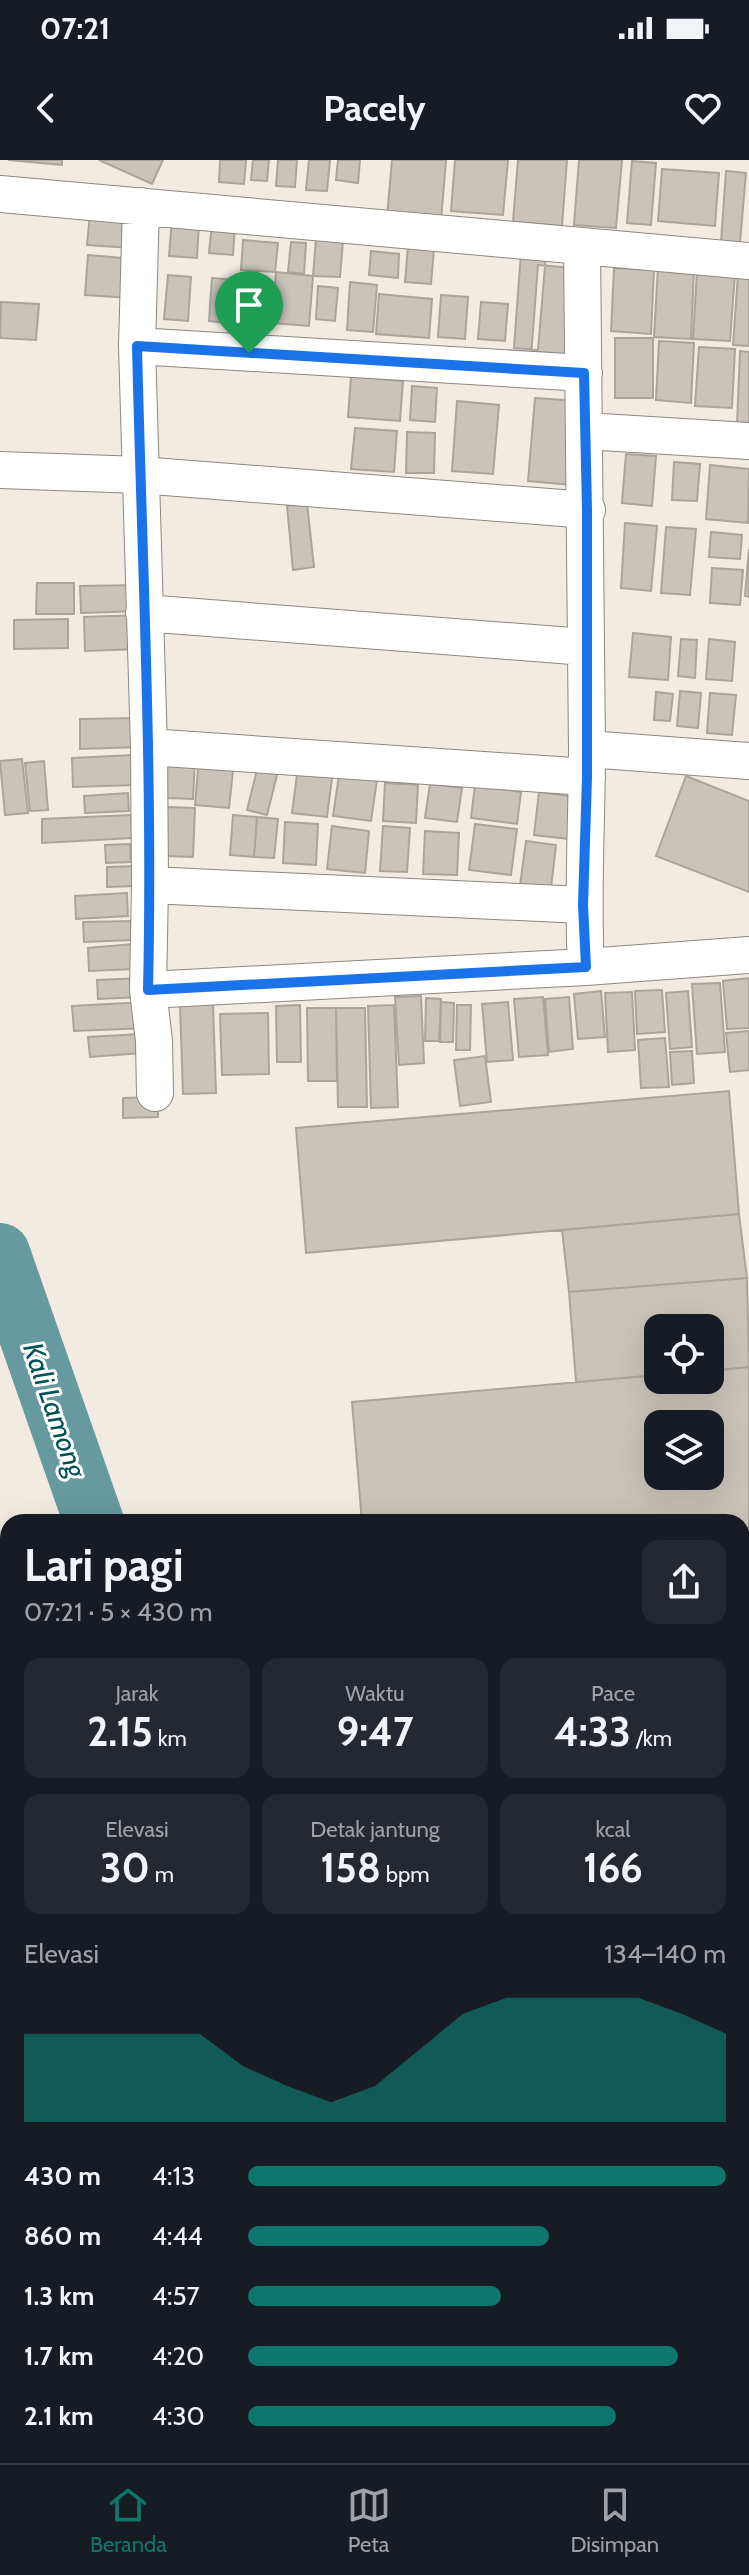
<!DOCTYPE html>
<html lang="id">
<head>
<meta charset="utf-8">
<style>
	:root { --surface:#171b24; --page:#242831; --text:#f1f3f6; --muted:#9ea1a6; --line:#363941; --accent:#0f766e }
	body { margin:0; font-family:Cabin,sans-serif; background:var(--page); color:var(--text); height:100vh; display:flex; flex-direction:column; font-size:30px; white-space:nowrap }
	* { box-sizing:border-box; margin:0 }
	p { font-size:26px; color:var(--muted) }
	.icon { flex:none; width:44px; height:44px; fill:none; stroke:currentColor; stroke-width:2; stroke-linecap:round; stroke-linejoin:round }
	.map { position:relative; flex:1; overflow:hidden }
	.details { position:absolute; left:0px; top:1354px; width:750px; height:950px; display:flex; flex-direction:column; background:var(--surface); border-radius:24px 24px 0 0; box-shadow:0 8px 32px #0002 }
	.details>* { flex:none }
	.fabs { position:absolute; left:644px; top:1154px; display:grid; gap:16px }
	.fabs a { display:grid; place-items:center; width:80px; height:80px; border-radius:16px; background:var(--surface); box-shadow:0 8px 32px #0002; font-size:40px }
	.pin { position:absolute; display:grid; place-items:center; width:68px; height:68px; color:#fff; margin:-82px -34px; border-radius:50% 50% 50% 0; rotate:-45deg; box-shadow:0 0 8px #0007 }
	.pin .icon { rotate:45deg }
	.round { display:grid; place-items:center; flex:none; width:84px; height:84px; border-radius:16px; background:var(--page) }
	.summary { display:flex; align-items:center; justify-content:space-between; height:136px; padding:0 24px }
	h1 { font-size:44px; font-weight:800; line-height:60px }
	.metrics { display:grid; grid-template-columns:repeat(3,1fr); gap:12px; height:136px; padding:8px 24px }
	.metrics div { display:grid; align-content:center; border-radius:16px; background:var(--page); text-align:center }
	.metrics b { font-size:40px; font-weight:800 }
	.metrics small { font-size:22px; font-weight:400 }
	.metrics p { font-size:22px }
	.chart { height:224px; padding:16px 24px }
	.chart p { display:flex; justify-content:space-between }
	.chart svg { width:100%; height:144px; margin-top:8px; fill:var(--accent); opacity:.7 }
	ul { padding:0 24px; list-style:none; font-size:26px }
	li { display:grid; grid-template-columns:128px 96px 1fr; align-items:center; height:60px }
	li i { height:20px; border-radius:10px; background:var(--accent) }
	.status { display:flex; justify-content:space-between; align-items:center; height:56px; padding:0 40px; background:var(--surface); direction:ltr }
	.status svg { height:22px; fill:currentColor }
	header { display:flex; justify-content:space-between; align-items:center; height:104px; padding:0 24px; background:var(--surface); font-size:36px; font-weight:800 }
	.tabs { display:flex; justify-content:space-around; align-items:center; height:112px; border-top:2px solid var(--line); background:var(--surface); font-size:22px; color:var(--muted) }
	.tabs a { display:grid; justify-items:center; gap:4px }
	.tabs .current { color:var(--accent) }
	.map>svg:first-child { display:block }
</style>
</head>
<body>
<div class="status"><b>07:21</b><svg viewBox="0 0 49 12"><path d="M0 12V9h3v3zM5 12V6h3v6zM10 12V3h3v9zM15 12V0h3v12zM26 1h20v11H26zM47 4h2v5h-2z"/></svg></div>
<header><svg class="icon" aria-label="back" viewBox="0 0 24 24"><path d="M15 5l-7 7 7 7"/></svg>Pacely<svg class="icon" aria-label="heart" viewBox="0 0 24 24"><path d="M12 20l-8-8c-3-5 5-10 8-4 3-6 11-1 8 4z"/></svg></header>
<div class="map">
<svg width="749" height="2303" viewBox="0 0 749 2303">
	<rect width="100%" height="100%" fill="#f1ebe2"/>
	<path fill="#f1dece" d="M0,1790L8,1824V2296H120L122,2303H0Z"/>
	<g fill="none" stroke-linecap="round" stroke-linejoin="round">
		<path stroke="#6799a0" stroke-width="60" d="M0,1093L94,1362
			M419,2296L422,2303"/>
	</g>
	<path fill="#c9c3ba" stroke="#aaa49b" stroke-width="2" fill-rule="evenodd" d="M8,0H62V5Z
		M99,0H163L152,24Z
		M220,0H246L244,24L219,22Z
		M253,0H269L267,21L251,20Z
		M278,0H297L295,27L276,26Z
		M309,0H330L327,31L306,30Z
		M338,0H360L358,23L336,20Z
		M392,0H446L441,61L387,57Z
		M455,0H508L503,55L451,51Z
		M518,0H567L562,66L513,62Z
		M579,0H622L616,68L574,65Z
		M632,1L656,3L651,65L627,63Z
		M662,9L719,13L715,66L658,61Z
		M726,11L746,13L740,83L721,82Z
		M90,53L134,56L131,88L87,85Z
		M172,60L199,62L197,98L169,96Z
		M212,63L235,65L233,95L209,93Z
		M316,79L343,81L340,117L313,116Z
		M243,80L278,83L275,112L241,110Z
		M291,82L306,83L304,114L288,112Z
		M408,86L434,89L431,124L405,122Z
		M371,91L399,94L398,118L369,115Z
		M521,92L546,94L538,190L514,188Z
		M88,95L134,99L131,138L85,135Z
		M538,105L573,108L566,200L531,197Z
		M658,107L694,109L691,179L654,177Z
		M614,108L654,110L651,174L611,171Z
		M697,111L735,113L730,181L693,179Z
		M276,112L313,116L309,166L272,163Z
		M738,114L749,115V186L733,185Z
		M168,115L191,117L188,161L164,159Z
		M212,118L249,121L246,165L209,161Z
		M350,122L377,125L373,172L347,170Z
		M318,126L338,128L335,161L316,159Z
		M379,134L432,139L429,178L376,174Z
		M441,135L468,137L465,179L438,177Z
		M1,142L39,144L36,180L0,178Z
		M481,142L508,144L505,181L478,179Z
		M615,178H653V238H615Z
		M659,181L694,183L691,243L656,240Z
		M699,187L735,189L732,248L695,246Z
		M740,191L749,192V265L737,264Z
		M351,216L403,221L400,261L348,257Z
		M412,226L437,228L435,262L410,260Z
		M535,238L578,241L572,325L528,321Z
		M457,241L499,245L493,314L452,311Z
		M355,268L397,271L394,312L351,309Z
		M407,272L435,273L434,313H406Z
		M626,294L656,296L652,346L622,343Z
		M674,302L700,304L697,341L672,340Z
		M710,305L749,309L748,363L706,359Z
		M307,344L314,407L293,410L287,346Z
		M625,363L657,366L651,431L621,428Z
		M666,367L696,369L690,435L661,433Z
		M711,372L742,375L740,399L709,397Z
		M749,389V437L745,436Z
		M712,408L743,410L740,445L710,443Z
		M37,423H74V454H36Z
		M138,425L139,451L81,453L80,426Z
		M141,455V489L85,491L84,457Z
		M68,459V488L14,489V460Z
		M633,473L671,477L668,520L629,517Z
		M681,479L697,480L695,518L678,516Z
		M709,479L735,482L732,521L706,519Z
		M680,531L701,533L698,568L677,566Z
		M656,532L673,534L670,561L654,560Z
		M710,533L736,535L732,575L707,573Z
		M139,558L140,587L80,589V559Z
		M134,595L136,625L73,627L72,598Z
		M199,598L234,601L229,648L195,645Z
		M22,599L28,653L5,655L0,601Z
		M167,599L195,600L193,639L166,638Z
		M299,599L334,603L327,657L292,653Z
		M44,601L48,650L30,651L25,603Z
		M259,602L279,607L267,655L247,650Z
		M340,608L378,613L371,661L333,656Z
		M686,616L749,641V732L656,696Z
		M385,623L418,625L416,663L383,661Z
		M430,624L462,628L457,662L425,658Z
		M475,625L521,632L517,664L471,658Z
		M539,632L583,638L577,680L534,675Z
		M128,633L129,651L85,653L84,636Z
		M167,647L195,648L193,697L165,696Z
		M131,655L132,678L42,683V659Z
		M233,655L257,657L254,697L230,695Z
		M257,657L278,659L274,698L254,697Z
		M285,662L318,664L316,705L283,703Z
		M475,664L517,669L511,715L469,710Z
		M332,666L369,671L365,713L327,709Z
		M383,666L410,668L407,712L380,711Z
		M425,671L459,673L457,715L423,714Z
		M526,681L556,685L551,728L520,725Z
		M130,684L131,702L106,703L105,685Z
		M136,706L137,726L107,727V707Z
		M127,733L128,756L76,759L75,736Z
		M131,761L132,780L84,782L83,762Z
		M133,784L135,809L89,811L88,788Z
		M141,818L142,837L98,839L97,820Z
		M749,818V868L727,869L723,821Z
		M720,823L725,892L697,894L692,824Z
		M662,830L665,872L637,874L635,831Z
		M601,831L605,877L578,879L574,834Z
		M688,831L692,887L670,889L666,833Z
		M632,832L635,890L608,892L605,833Z
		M421,836L424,903L399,905L395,837Z
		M543,837L548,895L519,897L514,839Z
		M569,837L573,889L549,892L545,839Z
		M426,838L441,839L439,881H425Z
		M146,842L147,868L74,871L72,846Z
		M441,842L454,843L453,882H440Z
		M508,842L513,900L487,902L482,844Z
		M213,844L216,933L183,934L180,845Z
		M300,845L301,902H277L276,846Z
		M394,845L398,947L371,948L368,846Z
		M457,845H471L470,890H456Z
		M307,848H336L337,921H308Z
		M336,848H365L367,947H338Z
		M268,853L269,914L222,915L220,854Z
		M749,871V910L730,912L726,873Z
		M140,874L142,893L90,897L88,877Z
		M665,878L669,927L641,928L638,880Z
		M692,891L694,923L672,925L670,892Z
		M485,896L491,942L460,946L454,900Z
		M729,931L739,1054L306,1093L296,968Z
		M158,937V957L123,958V938Z
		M739,1054L747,1118L569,1132L562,1070Z
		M747,1118L749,1207L710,1211V1168H658V1215L576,1222L569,1132Z
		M749,1207V1368H742V1362H362L352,1242L658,1215V1220H710V1211ZM658,1264H710V1316H658Z"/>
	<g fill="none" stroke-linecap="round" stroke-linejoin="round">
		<g stroke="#8d887f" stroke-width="20">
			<path id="lane" d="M742,1456L749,1457
				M0,1949L4,1953L8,1968
				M84,2296L86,2303"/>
		</g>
		<g stroke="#8d887f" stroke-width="38">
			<path id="street" d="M0,34L749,101
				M141,46L137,186L149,587L150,725L148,830L154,881L155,933
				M582,86C584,254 585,421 587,589C587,662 582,734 586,807
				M137,186L584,213
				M585,271L749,281
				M0,310L140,315L587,350
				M144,453L585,487
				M149,587L587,617
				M587,589L749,601
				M150,725L583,745
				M148,830L586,807L749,795"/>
		</g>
		<g stroke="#8d887f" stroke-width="46">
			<path id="secondary" d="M0,1649L8,1673
				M180,2296L181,2303"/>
		</g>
		<use href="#lane" stroke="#fff" stroke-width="18"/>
		<use href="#street" stroke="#fff" stroke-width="36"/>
		<use href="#secondary" stroke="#fff" stroke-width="44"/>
	</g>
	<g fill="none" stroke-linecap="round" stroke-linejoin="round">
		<g stroke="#fff" stroke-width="16">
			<path id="route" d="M137,186L584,213L587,350V617L583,745L586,807L148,830C153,616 142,401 137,186Z"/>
		</g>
		<use href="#route" stroke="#1a73e8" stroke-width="10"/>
	</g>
	<g text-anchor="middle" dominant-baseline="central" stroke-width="6" stroke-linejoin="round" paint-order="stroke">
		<g font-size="28" font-style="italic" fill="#005058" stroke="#fff">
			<text transform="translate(55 1250) rotate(71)">Kali Lamong</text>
		</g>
	</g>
</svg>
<div class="fabs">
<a><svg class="icon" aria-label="locate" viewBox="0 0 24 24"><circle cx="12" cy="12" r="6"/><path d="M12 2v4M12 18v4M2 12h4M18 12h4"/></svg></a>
<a><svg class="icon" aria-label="layers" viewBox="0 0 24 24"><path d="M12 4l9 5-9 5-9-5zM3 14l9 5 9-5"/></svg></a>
</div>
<div class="pin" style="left:249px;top:193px;background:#1e9e55"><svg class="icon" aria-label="arrive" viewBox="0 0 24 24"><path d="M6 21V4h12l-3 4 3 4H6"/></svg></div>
<section class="details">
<div class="summary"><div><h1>Lari pagi</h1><p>07:21 · 5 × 430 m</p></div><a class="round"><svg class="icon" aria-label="share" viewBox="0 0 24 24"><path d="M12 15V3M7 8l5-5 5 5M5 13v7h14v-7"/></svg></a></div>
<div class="metrics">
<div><p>Jarak</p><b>2.15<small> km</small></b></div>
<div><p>Waktu</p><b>9:47</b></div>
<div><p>Pace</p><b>4:33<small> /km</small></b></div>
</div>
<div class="metrics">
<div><p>Elevasi</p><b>30<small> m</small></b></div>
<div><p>Detak jantung</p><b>158<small> bpm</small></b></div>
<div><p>kcal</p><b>166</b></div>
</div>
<div class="chart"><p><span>Elevasi</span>134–140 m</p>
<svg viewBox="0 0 160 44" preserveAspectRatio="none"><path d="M0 44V17L10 17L20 17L30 17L40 17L50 27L60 33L70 38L80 33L90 22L100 11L110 6L120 6L130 6L140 6L150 11L160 17V44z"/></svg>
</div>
<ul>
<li><b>430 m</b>4:13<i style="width:100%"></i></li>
<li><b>860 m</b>4:44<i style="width:63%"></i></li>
<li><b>1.3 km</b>4:57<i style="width:53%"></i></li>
<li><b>1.7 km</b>4:20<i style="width:90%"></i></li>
<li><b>2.1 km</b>4:30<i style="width:77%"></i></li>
</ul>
</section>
</div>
<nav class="tabs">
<a class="current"><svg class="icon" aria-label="home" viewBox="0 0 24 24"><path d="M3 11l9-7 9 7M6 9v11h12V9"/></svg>Beranda</a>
<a><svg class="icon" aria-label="map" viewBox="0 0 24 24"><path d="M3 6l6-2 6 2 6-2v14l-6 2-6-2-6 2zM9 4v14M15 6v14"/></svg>Peta</a>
<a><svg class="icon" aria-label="saved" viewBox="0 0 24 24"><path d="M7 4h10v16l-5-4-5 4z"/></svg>Disimpan</a>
</nav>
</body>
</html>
